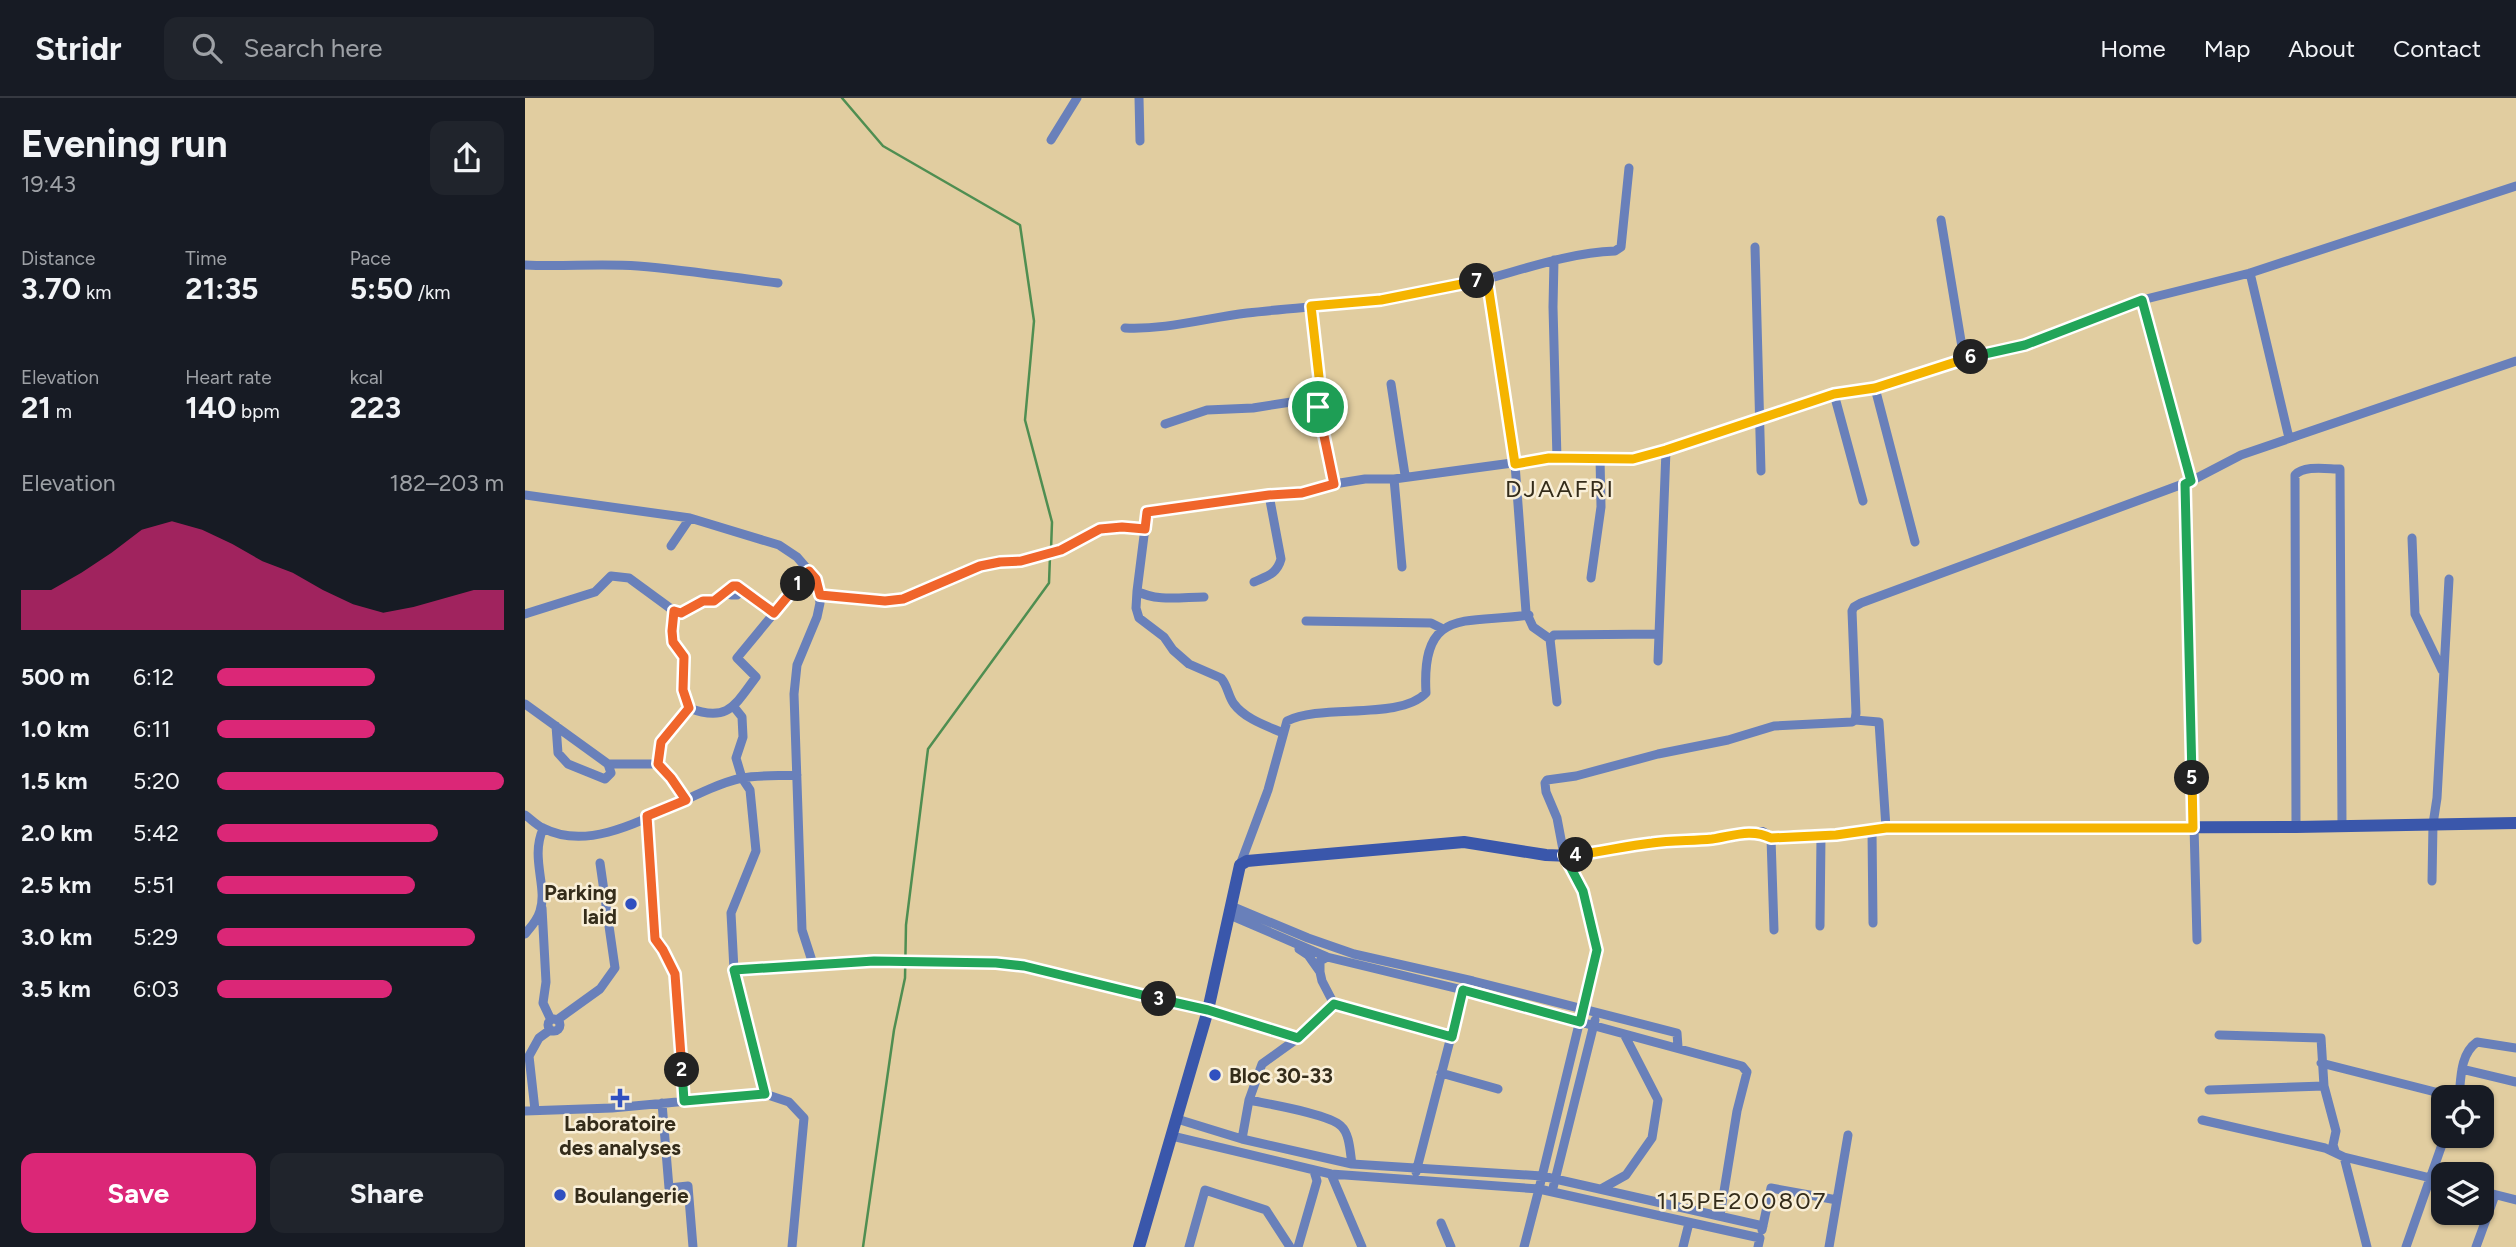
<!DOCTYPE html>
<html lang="en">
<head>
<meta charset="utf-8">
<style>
	:root { --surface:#171b24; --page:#20242c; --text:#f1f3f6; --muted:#9ea1a6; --line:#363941; --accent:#db2777 }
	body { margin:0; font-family:Figtree,sans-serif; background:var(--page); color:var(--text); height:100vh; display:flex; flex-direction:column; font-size:26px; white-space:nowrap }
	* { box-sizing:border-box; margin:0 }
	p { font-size:23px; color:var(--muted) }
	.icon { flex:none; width:38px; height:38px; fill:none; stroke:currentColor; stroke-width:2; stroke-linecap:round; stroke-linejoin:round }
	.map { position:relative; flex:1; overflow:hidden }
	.drawer { display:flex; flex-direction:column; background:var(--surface); width:525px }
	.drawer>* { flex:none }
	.fabs { position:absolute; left:1906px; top:987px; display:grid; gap:14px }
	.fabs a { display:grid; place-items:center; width:63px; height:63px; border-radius:14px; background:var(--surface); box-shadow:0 2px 5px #0004; font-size:35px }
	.pin { position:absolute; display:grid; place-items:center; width:60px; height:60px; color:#fff; margin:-30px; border:4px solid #fff; border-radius:50%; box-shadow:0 2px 7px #0007 }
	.km { position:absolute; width:35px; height:35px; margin:-18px; border-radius:50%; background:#222; color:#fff; font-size:19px; line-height:35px; text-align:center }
	.round { display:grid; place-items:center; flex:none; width:74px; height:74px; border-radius:14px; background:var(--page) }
	.summary { display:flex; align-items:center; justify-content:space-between; height:119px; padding:0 21px }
	h1 { font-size:38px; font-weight:700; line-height:52px }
	.stats { display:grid; grid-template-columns:repeat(3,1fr); gap:10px; height:119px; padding:7px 21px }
	.stats div { display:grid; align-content:center }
	.stats b { font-size:30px; font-weight:700 }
	.stats small { font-size:19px; font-weight:400 }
	.stats p { font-size:19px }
	.chart { height:196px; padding:14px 21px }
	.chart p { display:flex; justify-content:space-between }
	.chart svg { width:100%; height:126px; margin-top:7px; fill:var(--accent); opacity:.7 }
	.primary-button { display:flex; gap:14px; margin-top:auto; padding:14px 21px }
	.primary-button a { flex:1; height:80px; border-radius:14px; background:var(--accent); color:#fff; font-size:28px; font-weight:700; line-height:80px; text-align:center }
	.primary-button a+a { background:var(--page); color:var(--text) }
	ul { padding:0 21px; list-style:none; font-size:23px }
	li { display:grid; grid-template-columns:112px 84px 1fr; align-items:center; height:52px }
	li i { height:18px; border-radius:9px; background:var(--accent) }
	header { display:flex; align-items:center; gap:42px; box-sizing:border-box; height:98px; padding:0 35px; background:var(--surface); border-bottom:2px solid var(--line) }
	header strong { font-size:33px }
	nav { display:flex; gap:38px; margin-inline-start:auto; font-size:24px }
	.search { width:490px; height:63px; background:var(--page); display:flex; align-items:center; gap:18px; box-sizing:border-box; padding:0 24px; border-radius:14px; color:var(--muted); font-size:26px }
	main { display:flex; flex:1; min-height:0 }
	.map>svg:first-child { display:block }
</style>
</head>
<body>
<header>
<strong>Stridr</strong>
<div class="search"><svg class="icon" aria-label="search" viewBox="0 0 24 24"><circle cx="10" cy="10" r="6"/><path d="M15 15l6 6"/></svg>Search here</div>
<nav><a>Home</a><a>Map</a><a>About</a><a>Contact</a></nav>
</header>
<main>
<section class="drawer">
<div class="summary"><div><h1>Evening run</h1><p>19:43</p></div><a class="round"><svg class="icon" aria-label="share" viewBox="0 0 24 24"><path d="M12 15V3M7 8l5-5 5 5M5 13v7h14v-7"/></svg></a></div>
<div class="stats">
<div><p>Distance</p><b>3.70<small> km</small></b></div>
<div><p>Time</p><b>21:35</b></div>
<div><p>Pace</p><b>5:50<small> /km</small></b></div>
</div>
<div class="stats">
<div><p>Elevation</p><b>21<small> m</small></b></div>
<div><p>Heart rate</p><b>140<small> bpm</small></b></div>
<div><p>kcal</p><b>223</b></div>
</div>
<div class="chart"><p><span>Elevation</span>182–203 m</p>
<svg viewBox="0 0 160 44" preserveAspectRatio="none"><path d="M0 44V30L10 30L20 24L30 17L40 9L50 6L60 9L70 14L80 20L90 24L100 30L110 35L120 38L130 36L140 33L150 30L160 30V44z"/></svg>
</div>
<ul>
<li><b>500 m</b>6:12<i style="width:55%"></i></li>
<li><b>1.0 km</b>6:11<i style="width:55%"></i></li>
<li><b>1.5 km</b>5:20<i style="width:100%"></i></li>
<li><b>2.0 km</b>5:42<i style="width:77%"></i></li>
<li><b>2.5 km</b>5:51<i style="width:69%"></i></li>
<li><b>3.0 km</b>5:29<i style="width:90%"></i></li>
<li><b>3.5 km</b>6:03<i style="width:61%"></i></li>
</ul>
<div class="primary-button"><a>Save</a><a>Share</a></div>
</section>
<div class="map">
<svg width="1991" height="1149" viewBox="0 0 1991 1149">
	<rect width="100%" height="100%" fill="#e1cda0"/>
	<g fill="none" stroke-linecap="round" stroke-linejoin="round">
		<path stroke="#4f8e51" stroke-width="2.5" d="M317,0L358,48L495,127L509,223L500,322L527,424L526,452
			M338,1149L369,932L380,880L381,827L403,651L524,485L525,458"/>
		<path stroke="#6980ba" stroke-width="9" d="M614,0L615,43
			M526,42L552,0
			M1416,122L1439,261
			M1230,149L1236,373
			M1029,162L1028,209L1032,361
			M0,167C38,169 75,165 113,168C160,172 206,179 253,185
			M1725,175L1764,340
			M962,180L990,366L1001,514L1008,529L1025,541L1029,537L1134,536
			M1617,202L1666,383
			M785,208L795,288L793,308L809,386
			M600,230C641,232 681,220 722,215C793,207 870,204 939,187C990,175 1038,155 1090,153L1096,149L1104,70
			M866,286L880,377
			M1350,290L1390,444
			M1309,296L1338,403
			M640,326L682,312L728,310L766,304L793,308
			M869,381L877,469
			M1660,386L1672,842
			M0,397L165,420L254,447L272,459L291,481L295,505L292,519L272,567L269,596L277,832L288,866
			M1887,440L1890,516L1917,572
			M146,448L165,420
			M1066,480L1076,409L1075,359
			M729,484C742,478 752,476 756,461L744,397
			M217,491L249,515
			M612,493C631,504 658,499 679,499
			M295,497L360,503L378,501L455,468L476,464L496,463L536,452L574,431L597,429L620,431
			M149,513L147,533L148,544L159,559L158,592L164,610C203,625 210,607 231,579L212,560L284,473
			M0,516L70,494L86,478L104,480L149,513L156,515L178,503H189L208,488L217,491L212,497H206L203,492
			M781,523L906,525L918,531
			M1025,541L1032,604
			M1133,563L1141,352
			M0,606L83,666L86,675L80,681L43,666L33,655L31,628
			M209,609L217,619L218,639L211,660L217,680L225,692L231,753L206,815L209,872L240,996
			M1330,622L1354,624L1361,730
			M758,635C742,628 720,621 709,606C703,598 703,588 696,580L664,566L648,552L639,539L614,520L611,510L612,493L622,414L744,397L777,395L809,386L840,381H869L1024,360L1108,361L1141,352L1309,296L1350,290L1439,261L1500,247L1617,202L1725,175L1991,88
			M83,666H133
			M161,702L146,680L133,666C133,642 149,628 164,610
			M0,717C6,721 11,727 18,730C79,762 157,693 217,680C234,677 254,678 272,677
			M123,718L130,841L138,852L150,876L159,1003
			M1771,729L1770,377C1779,367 1802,371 1815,371L1817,727
			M1347,733L1348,825
			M1246,740L1249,832
			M715,767L743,692L762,623C797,605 874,623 901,595C896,508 941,526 1004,517
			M1907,783L1908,726L1912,700L1924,481
			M706,808L783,840L829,856L948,883L1152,935L1153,949
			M17,810L21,884L18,905L26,922
			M705,817L802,859L938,892L1217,968L1222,974L1212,1013L1195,1118
			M1295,828L1296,738
			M0,836C6,829 12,823 15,813C23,789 5,760 18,731
			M774,851L783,857L795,874V863L802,859
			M209,872L349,863L485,866L683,912L773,940
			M795,874L797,883L809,906
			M23 927a6 6 0 1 1 12 0a6 6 0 1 1-12 0Z
			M32,922L75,891L90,870L75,765
			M1694,937L1796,940L1799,988L1811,1033L1808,1047L1810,1053
			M1796,965L1930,999
			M1937,971L1991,984
			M916,975L973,991
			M1684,992L1799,988
			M1934,999C1936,980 1935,956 1952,944L1991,950
			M137,1005L144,1090L163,1088L168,1149
			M10,1012L4,958L14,940L25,932
			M0,1013L87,1010L240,996L264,1004L279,1020L267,1149
			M652,1021L717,1041L827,1066L1017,1078L1238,1128
			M1677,1022L1800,1050L1819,1059L1918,1083
			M647,1038L806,1076L1014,1091L1072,852L1058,793L1039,757L1032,720L1021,694L1020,685L1022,682L1051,678L1133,656L1203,642L1249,628L1327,624L1330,622L1331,615L1327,513L1329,509L1336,505L1666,383L1716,357L1991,263
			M717,1041L724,1002
			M1819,1059L1842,1149
			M827,1066C825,1055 825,1036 816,1028C805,1016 743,1006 724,1002L737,966L773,940L809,906L927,938
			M891,1074L938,892
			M806,1076L837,1149
			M1076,1091L1101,1077L1127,1040L1133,1002L1099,936
			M1956,1093L1991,1102
			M1027,1094L1070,922
			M916,1125L926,1149
			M1237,1132L1246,1090L1312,1102
			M664,1149L680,1092L741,1112L765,1149
			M773,1149L792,1083L789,1073
			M999,1149L1014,1091L1235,1140L1233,1149
			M1158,1149L1164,1125
			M1304,1149L1323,1037
			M1881,1149L1920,1038
			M1951,1149L1970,1097"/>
		<path stroke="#3a57ab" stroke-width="12" d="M614,1149L683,912L715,767L722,763L939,744L1021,757L1046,758L1132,744L1189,741L1221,735H1237L1246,740L1254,739L1311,737L1361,730L1771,729L1991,725"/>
	</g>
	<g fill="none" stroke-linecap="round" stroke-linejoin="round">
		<g stroke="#fff" stroke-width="14">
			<path id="split-1" d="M273,486L284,473L291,481L295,497L360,503L378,501L455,468L475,464L496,463L536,452L575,431L597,429L620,431L622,414L744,397L777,395L809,386L793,309"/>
		</g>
		<g stroke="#fff" stroke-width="14">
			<path id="split-2" d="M157,972L150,876L138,852L130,841L122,718L161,702L146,680L133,666L136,644L164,610L158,592L159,559L148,544L147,533L149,513L156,515L178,503H189L208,488H212L249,515L273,486"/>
		</g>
		<g stroke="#fff" stroke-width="14">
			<path id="split-3" d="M157,972L159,1003L240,996L209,872L349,863L471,865L499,868L634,901"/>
		</g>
		<g stroke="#fff" stroke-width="14">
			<path id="split-4" d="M634,901L683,912L773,940L809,906L927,939L938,892L1055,924L1072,852L1058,793L1039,757H1051"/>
		</g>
		<g stroke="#fff" stroke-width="14">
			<path id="split-5" d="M1051,757C1076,754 1101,748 1127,745C1147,742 1167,743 1187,741C1208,738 1226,730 1246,740L1311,737L1361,730H1668L1667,680"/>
		</g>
		<g stroke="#fff" stroke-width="14">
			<path id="split-6" d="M1446,259L1500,247L1617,202L1666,383L1660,386L1667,680"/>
		</g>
		<g stroke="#fff" stroke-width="14">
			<path id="split-7" d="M952,183L962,180L990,366L1024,360L1108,361L1141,352L1309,296L1350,290L1446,259"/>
		</g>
		<g stroke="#fff" stroke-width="14">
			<path id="split-8" d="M793,309L795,288L786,208L856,202L952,183"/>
		</g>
		<use href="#split-1" stroke="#f0652b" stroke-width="9"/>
		<use href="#split-2" stroke="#f0652b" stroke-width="9"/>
		<use href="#split-3" stroke="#22a559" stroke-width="9"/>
		<use href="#split-4" stroke="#22a559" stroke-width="9"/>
		<use href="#split-5" stroke="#f5b400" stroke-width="9"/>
		<use href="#split-6" stroke="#22a559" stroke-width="9"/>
		<use href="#split-7" stroke="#f5b400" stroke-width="9"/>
		<use href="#split-8" stroke="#f5b400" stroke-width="9"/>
	</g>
	<g fill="#3050c0" stroke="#f9efd8" stroke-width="2.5">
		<circle cx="106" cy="806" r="7"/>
		<circle cx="690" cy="977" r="7"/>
		<path d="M91.5 989.5h7v7h7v7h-7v7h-7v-7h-7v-7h7z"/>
		<circle cx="35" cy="1097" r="7"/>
	</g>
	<g text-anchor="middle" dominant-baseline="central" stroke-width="5" stroke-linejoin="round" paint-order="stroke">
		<g font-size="21" font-weight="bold" fill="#342c1a" stroke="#f9efd8" text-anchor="start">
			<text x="92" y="794" text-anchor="end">Parking<tspan x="92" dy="24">laid</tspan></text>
			<text x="704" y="977">Bloc 30-33</text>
			<text x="95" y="1025" text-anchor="middle">Laboratoire<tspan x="95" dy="24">des analyses</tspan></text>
			<text x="49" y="1097">Boulangerie</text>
		</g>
		<g font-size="24" letter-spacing="2" fill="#342c1a" stroke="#f9efd8">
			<text x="1035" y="390">DJAAFRI</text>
			<text x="1217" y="1102">115PE200807</text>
		</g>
	</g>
</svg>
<div class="fabs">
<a><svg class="icon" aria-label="locate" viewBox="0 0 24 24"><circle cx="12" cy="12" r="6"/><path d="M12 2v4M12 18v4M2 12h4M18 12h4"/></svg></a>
<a><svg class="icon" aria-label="layers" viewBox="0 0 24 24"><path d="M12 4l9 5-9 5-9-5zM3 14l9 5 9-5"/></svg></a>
</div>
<div class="pin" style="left:793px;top:309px;background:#1e9e55"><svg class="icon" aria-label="arrive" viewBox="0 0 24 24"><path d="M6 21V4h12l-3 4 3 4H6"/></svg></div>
<b class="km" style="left:273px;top:486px">1</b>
<b class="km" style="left:157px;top:972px">2</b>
<b class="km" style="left:634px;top:901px">3</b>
<b class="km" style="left:1051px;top:757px">4</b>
<b class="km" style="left:1667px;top:680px">5</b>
<b class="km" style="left:1446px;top:259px">6</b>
<b class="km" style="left:952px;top:183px">7</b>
</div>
</main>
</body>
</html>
